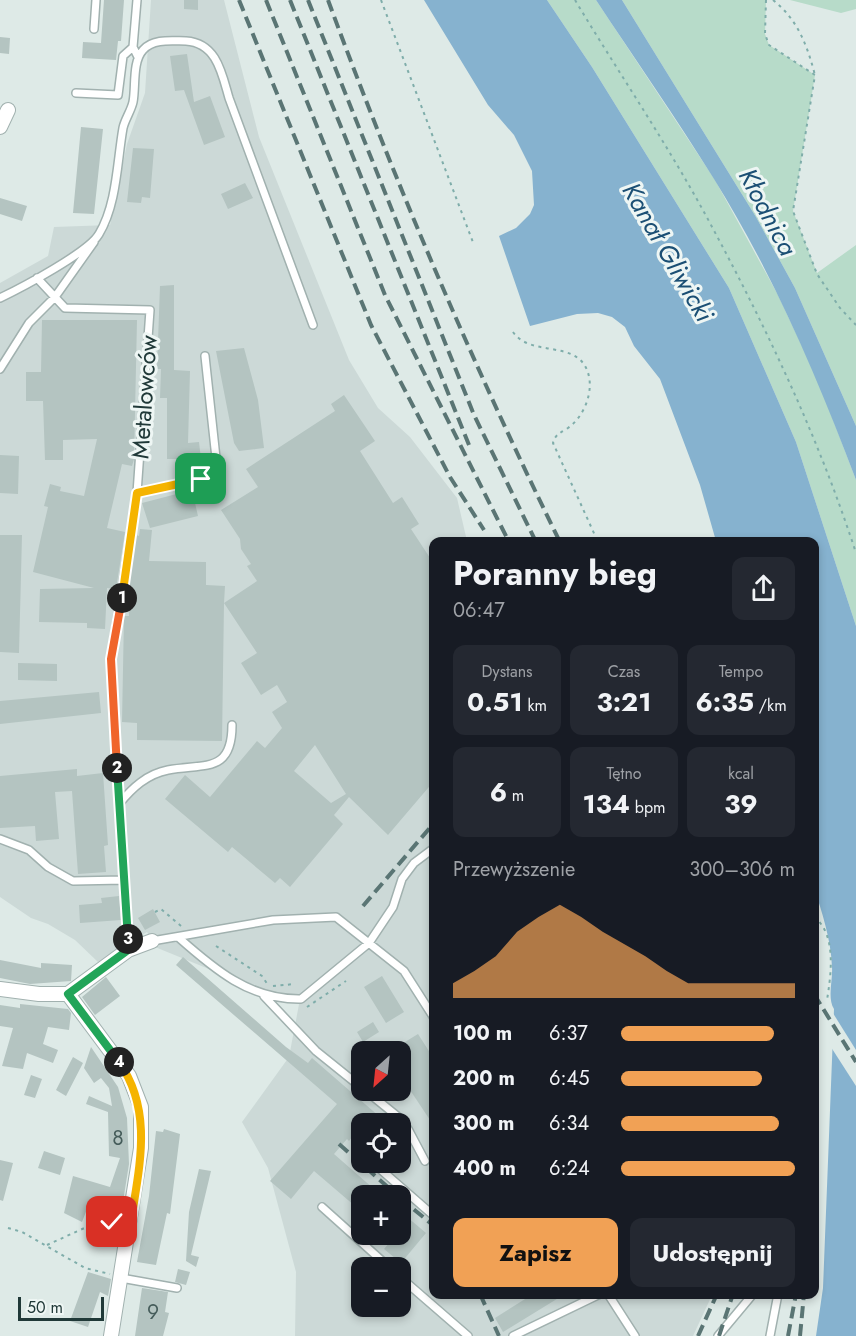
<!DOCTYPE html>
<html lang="pl">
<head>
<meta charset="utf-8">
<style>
	:root { --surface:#171b24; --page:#242831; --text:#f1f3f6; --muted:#9ea1a6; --accent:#f1a155 }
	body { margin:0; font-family:Jost,sans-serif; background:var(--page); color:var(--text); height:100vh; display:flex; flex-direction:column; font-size:22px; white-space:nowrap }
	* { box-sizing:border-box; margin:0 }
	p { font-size:20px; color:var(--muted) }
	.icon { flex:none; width:33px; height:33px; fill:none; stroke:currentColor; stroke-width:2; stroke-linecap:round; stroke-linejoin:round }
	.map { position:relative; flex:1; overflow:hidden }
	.details { position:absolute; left:429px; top:537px; width:390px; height:762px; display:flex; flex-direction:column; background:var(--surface); border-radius:12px; box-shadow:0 3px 9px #0003 }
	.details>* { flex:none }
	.needle { width:39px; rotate:207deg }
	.tools { position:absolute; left:351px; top:1041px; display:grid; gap:12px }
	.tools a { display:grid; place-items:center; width:60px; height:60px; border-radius:12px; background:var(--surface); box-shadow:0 3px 9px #0003; font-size:30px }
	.scale { position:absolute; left:18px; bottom:15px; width:86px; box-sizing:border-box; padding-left:6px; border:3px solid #203938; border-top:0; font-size:16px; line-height:21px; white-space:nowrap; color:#203938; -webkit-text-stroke:4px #eef6f4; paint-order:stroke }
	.pin { position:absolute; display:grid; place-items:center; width:51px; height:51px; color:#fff; margin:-26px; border-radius:12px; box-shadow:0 3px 9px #0006 }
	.km { position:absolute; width:30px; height:30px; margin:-15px; border-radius:50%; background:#222; color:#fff; font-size:16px; line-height:30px; text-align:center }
	.round { display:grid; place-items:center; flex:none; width:63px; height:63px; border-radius:12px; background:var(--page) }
	.overview { display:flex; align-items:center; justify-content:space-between; height:102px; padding:0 24px }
	h1 { font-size:33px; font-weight:700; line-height:45px }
	.metrics { display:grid; grid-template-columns:repeat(3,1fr); gap:9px; height:102px; padding:6px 24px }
	.metrics div { display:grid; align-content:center; border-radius:12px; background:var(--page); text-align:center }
	.metrics b { font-size:26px; font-weight:700 }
	.metrics small { font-size:16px; font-weight:400 }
	.metrics p { font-size:16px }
	.chart { height:168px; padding:12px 24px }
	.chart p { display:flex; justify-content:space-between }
	.chart svg { width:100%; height:108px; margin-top:6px; fill:var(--accent); opacity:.7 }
	.button { display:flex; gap:12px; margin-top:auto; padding:12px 24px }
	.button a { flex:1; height:69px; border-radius:12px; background:var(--accent); color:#111; font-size:24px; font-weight:700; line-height:69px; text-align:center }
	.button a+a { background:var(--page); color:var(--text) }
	ul { padding:0 24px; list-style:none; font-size:20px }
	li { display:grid; grid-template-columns:96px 72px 1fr; align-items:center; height:45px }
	li i { height:15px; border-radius:8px; background:var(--accent) }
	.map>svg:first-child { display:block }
</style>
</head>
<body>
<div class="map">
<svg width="856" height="1336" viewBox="0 0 856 1336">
	<rect width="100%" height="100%" fill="#deeae7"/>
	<path fill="#ccd9d7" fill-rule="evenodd" d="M151,0H224L259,137L349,360L378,408L410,437L457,498L467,541L434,542V1294L712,1295L693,1336H295L296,1272L268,1168L242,1122L289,1057L300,999H282L155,947L147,932L98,962L75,940L48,924L31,918L0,897V283L48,256L54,227L110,225L127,144L145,93ZM362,1052H400V1090H362ZM362,1124H400V1162H362ZM362,1196H400V1234H362ZM362,1268H400V1306H362Z"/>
	<path fill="#b7dbc9" d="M547,0H596L715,180L778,295L818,380L856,480V626L796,442L729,288L592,67Z
		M622,0H766L765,34L769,45L815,75L793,211L817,273L856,245V426L795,288L756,217Z
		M790,0H856V9L841,13Z"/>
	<path fill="#86b2cf" d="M424,0H547L592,67L729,288L796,442L856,626V1336H816L823,1288L834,1009C827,998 833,980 832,967C831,939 822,913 814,887V542L716,541L700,485L660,379L634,346L625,327L612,317L598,313L577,314L530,326L499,236L516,228L530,214L534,205L532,171L514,135L488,105Z
		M596,0H622L756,217L795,288L856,426V480C817,376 773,274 714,179C676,118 635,59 596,0Z"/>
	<path fill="#deeae7" d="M831,1010L856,1050V1086L829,1044Z"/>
	<path fill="#b4c4c1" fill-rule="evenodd" d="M104,0H124L121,41H118L116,60L82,58L83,42L101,43Z
		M184,0H198V10L184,9Z
		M0,37L10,38L9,54L0,53Z
		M187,54L194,102L210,96L225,137L204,145L184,90L175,91L170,56Z
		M81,127L103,129L94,214L73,213Z
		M133,148L154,149L150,198L142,197L141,203L127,202Z
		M245,183L253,198L228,209L221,194Z
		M0,198L27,206L22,221L0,214Z
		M174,285V370L190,371L188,443L199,442L201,459H167V398H160L161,369H157L160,286Z
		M42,320H137L134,459L132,466L122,464L107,528L125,532L116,589L107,588L105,629L87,628V623L39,622L40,589L94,588L33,572L48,507L44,506L50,484L61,487L60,491L84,496L97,439L63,440V460H45L43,401H26V372H41Z
		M244,348L258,400L264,448L239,451L234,443L216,351Z
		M344,395L375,441L360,451L393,503L402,497L419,524L411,529L434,564V737L429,740L434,748V781L388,835L349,797L334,815L343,824L290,887L280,878L275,883L232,847L228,852L165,799L185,775L210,797L257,741L265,748L282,728L272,712L287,702L277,685L261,695L241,663L257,653L224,603L222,741L137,740V723L122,722L124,616H129L128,589L136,535L139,536L140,529L152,530L149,561L206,562V585L225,586L224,603L257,581L247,566L251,564L241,549L240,539L221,510L258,487L246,469L335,411L331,404ZM315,745L346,794L331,803L294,771Z
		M0,455L19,456L18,494L0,493Z
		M217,484L222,491L216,498L207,495L208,486Z
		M192,490L198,516L150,528L142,503Z
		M0,535H22L19,653L0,652Z
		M18,663L57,664V681L18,680Z
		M99,692L101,713L0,724V701Z
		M77,769V776L103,773L108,845L104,846L106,872L78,874L72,791L55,792L59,839L36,841L35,826L0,828V776Z
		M119,896L121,920L80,923L79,905L102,903L101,898Z
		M153,909L160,922L145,930L138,918Z
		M183,957L286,1047L308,1063L312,1058L388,1124H362L349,1141L347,1139L334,1154L382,1196H362V1212L314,1171L291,1199L270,1181L337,1104L176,965Z
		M0,960L41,968V963L72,965L71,981L30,984L0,978Z
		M382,976L404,1012L386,1023L364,987Z
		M106,977L120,996L95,1015L82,997Z
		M20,1004L68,1009L71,1013L69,1030L48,1027L43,1044L58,1050L53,1063L27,1053L23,1069L2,1066L13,1028L0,1026V1005L20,1008Z
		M373,1022L379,1032L363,1042L357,1032Z
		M418,1034L434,1059V1126L400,1075V1045Z
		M91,1047L118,1087L127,1118L129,1164L122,1208L111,1204L107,1215L87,1209L82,1222L64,1213L73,1176L110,1187L120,1158L109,1156L108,1112L86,1104L89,1096L112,1106L109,1088L101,1078L94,1083L84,1068Z
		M73,1057L83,1063L66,1096L56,1090Z
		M31,1075L42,1079L35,1098L24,1095Z
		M164,1129L180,1134L170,1214L167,1213L156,1265L137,1262L149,1196L156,1131L163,1132Z
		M44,1151L65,1158L60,1175L38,1168Z
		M0,1160L13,1163L3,1201L0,1200Z
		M199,1169L211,1171L191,1255L199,1257L196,1267L186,1261L189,1212Z
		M400,1211L426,1233L401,1263L384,1249L397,1234H400Z
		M178,1269L190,1272L186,1285L175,1282Z
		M88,1272L111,1279L108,1296L100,1292L88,1327L70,1321Z
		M142,1288L168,1292L165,1312L169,1313L163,1336H135Z
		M533,1294H565L503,1332L495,1318Z"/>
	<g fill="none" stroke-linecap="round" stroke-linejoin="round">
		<g stroke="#a1b1af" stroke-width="10">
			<path id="lane" d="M137,0L133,47L138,57
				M94,29L96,0
				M76,93L118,95L123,56L133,47
				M37,278L65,308L150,310L137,493L111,659L128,950
				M0,298C21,288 89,252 99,234C117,204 117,162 123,128C125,119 131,111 133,102C136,87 132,62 143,50C153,38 173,41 186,41C217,43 222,74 229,98L313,325
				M0,369L29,323L55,297L94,242
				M137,493L201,479L216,458L205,356
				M119,804C132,788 147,774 168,770C204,763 232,774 232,725
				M0,839L29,850L48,867L73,881L124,880
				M178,937C214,969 250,1000 301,999L369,943L393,907L402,879L414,863L434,848
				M152,941L273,920L336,917L404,971L434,1018
				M264,996L316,1051L362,1088
				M365,1090L397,1116L408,1129L425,1161
				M358,1150L362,1154
				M372,1162L434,1216
				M322,1207L390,1268
				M91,1215L130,1228
				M400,1277L468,1336
				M121,1278L177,1288
				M608,1294L635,1336
				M513,1336L600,1294
				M718,1336L753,1294
				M770,1336L778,1294"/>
		</g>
		<g stroke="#a1b1af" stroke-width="16">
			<path id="street" d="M0,127L8,110
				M0,989L39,994H68L128,950L152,941
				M68,994L129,1076L141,1107V1148L111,1336"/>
		</g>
		<path stroke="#7fadaa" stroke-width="2" stroke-dasharray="3 4.5" stroke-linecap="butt" d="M381,0L474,245
			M575,0C620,75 670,148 711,225C768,331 819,439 856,553
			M766,0L765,34L769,45L815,75L793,211L817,274L840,308L856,325
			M773,0C798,20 807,45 815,75
			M513,332C530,357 575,340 587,370C595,389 585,416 568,428C561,433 555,434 553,443L598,542
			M155,912L161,909L181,926
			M814,917C837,934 831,975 827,1000
			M216,946L262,976L268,985
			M814,974L816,981
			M273,986L295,984
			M307,1007L346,981
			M8,1228L22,1232L85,1268L110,1274
			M47,1245L91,1225"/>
		<use href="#lane" stroke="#fff" stroke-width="7"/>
		<use href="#street" stroke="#fff" stroke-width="14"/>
		<path stroke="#5a7574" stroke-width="4" stroke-dasharray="12 6" stroke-linecap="butt" d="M239,0L371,325L450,477L484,530
			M266,0L385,295L509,542
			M290,0L469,445
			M308,0L474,415L536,542
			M328,0C396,185 473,365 560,542
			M363,906L434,823
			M814,994L856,1062
			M339,1144L398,1196
			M400,1198L434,1226
			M480,1294L499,1336
			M698,1336L717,1294
			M719,1336L733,1294
			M788,1336L796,1294
			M800,1336L804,1294"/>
	</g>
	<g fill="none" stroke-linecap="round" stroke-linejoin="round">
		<g stroke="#fff" stroke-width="12">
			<path id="split-1" d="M122,598L137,493L201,479"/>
		</g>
		<g stroke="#fff" stroke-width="12">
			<path id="split-2" d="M117,768L111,659L122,598"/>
		</g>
		<g stroke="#fff" stroke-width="12">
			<path id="split-3" d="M117,768L128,939"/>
		</g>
		<g stroke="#fff" stroke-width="12">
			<path id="split-4" d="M119,1062L68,994L128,950V939"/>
		</g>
		<g stroke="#fff" stroke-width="12">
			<path id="split-5" d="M112,1222L130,1228C138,1171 155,1113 119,1062"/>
		</g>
		<use href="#split-1" stroke="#f5b400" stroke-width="8"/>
		<use href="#split-2" stroke="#f0652b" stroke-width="8"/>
		<use href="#split-3" stroke="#22a559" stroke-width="8"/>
		<use href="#split-4" stroke="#22a559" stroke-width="8"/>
		<use href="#split-5" stroke="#f5b400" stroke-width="8"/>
	</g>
	<g text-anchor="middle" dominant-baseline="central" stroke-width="6" stroke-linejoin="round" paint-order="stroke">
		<g font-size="21" fill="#455c5a">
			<text x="118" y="1138">8</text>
			<text x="153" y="1312">9</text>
		</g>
		<g font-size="24" fill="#203938" stroke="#eef6f4">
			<text transform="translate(144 397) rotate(-86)">Metalowców</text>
		</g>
		<g font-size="26" font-style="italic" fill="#1b4f74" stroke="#eef6f4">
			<text transform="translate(768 212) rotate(62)">Kłodnica</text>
			<text transform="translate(668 252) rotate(60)">Kanał Gliwicki</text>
		</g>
	</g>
</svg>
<div class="tools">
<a><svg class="needle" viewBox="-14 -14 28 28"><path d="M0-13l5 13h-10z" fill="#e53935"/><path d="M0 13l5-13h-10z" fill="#9ea1a6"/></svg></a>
<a><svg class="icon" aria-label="locate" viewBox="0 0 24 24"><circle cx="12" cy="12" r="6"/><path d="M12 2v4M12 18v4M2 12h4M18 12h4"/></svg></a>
<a>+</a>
<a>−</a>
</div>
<div class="scale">50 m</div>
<div class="pin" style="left:201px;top:479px;background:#1e9e55"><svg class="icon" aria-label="arrive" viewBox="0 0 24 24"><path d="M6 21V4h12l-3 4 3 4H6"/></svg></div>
<div class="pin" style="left:112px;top:1222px;background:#d93025"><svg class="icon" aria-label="check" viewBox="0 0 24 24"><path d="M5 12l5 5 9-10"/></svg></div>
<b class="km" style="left:122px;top:598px">1</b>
<b class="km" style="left:117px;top:768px">2</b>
<b class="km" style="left:128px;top:939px">3</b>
<b class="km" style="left:119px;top:1062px">4</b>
<section class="details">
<div class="overview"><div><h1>Poranny bieg</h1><p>06:47</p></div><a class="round"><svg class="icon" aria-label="share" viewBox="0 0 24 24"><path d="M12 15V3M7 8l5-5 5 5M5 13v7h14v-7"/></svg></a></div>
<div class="metrics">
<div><p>Dystans</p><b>0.51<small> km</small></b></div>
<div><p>Czas</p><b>3:21</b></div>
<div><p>Tempo</p><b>6:35<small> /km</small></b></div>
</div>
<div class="metrics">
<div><b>6<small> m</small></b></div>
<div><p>Tętno</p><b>134<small> bpm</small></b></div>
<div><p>kcal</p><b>39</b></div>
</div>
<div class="chart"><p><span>Przewyższenie</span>300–306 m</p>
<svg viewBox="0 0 160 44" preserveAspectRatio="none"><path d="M0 44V38L10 33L20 27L30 17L40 11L50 6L60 11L70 17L80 22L90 27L100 33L110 38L120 38L130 38L140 38L150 38L160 38V44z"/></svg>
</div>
<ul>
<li><b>100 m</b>6:37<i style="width:88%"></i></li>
<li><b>200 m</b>6:45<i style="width:81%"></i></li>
<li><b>300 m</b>6:34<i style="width:91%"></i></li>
<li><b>400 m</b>6:24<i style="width:100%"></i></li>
</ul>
<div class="button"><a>Zapisz</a><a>Udostępnij</a></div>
</section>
</div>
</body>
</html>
